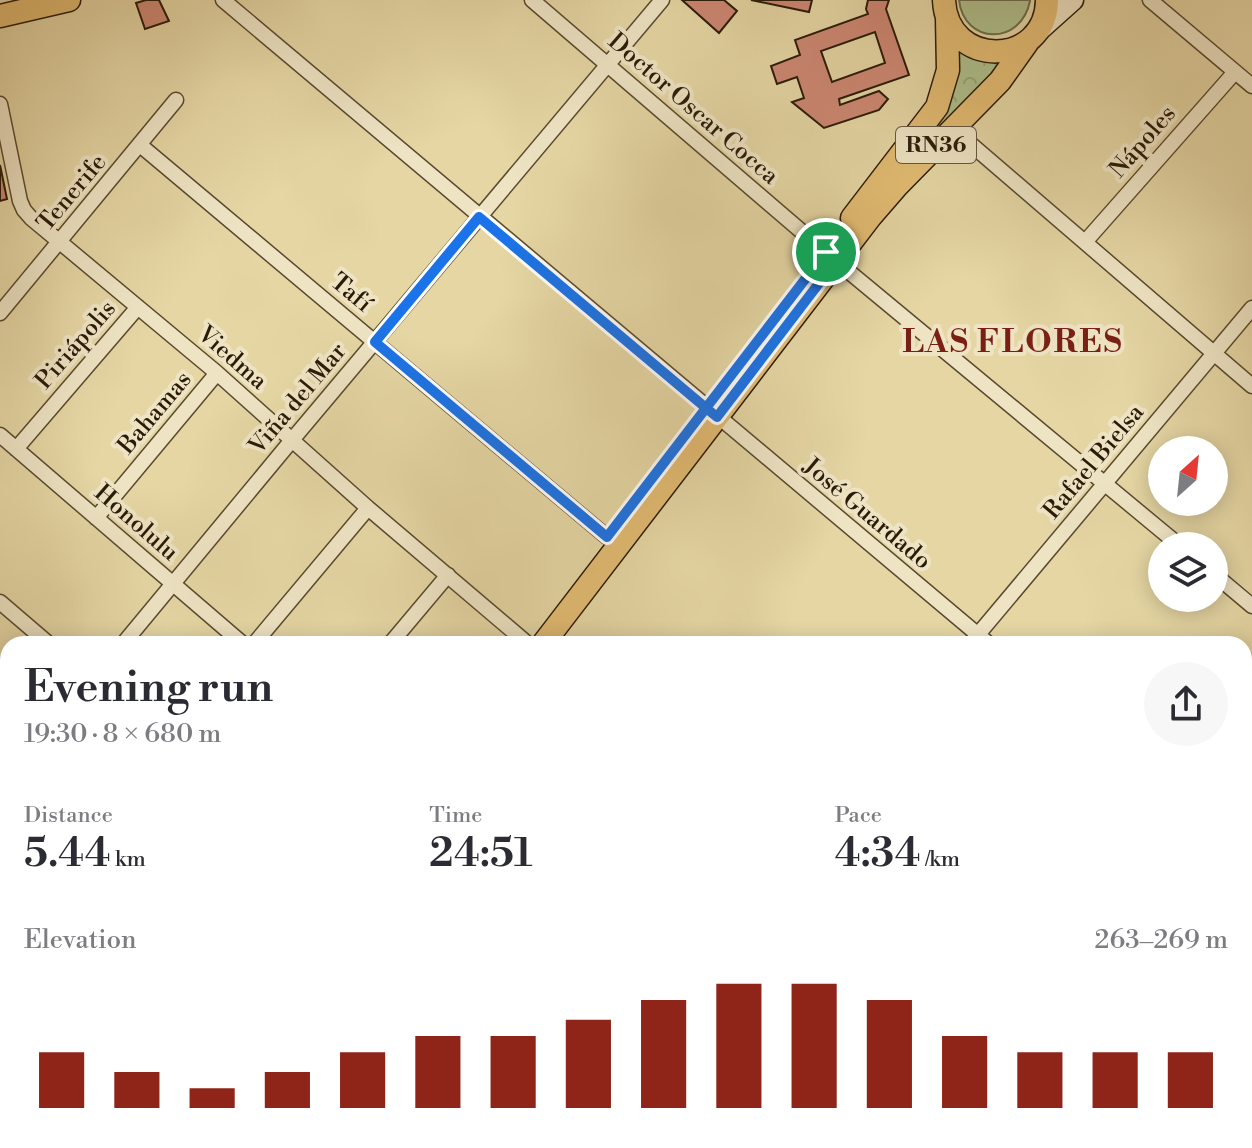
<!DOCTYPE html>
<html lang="en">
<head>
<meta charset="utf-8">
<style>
	:root { --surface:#fff; --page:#f7f7f7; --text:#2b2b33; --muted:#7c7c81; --accent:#8f2418 }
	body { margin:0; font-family:"Libre Bodoni",serif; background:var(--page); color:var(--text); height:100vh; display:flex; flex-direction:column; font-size:30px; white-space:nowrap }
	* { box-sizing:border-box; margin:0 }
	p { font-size:26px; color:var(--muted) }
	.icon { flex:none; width:44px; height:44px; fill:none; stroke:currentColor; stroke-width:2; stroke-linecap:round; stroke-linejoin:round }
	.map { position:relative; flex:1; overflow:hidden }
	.panel { position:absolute; left:0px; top:636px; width:1252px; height:512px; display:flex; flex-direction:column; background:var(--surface); border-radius:24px 24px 0 0; box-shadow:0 4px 20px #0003 }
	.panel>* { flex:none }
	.needle { width:52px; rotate:27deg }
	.tools { position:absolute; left:1148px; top:436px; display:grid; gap:16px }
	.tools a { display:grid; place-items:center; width:80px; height:80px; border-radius:50%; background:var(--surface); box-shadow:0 4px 20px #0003; font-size:40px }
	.pin { position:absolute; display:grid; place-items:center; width:68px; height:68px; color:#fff; margin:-34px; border:4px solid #fff; border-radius:50%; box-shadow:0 2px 8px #0007 }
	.round { display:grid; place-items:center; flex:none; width:84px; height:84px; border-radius:42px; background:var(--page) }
	.summary { display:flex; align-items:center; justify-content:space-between; height:136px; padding:0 24px }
	h1 { font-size:44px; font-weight:600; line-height:60px }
	.stats { display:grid; grid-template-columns:repeat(3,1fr); gap:12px; height:136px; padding:8px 24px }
	.stats div { display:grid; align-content:center }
	.stats b { font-size:40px; font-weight:600 }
	.stats small { font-size:22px; font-weight:400 }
	.stats p { font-size:22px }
	.chart { height:224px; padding:16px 24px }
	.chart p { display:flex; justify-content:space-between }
	.chart svg { width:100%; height:144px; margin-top:8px; stroke:var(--accent); stroke-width:6 }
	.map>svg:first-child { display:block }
</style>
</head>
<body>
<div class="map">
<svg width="1252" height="1148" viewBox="0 0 1252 1148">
	<defs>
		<pattern id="forest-crowns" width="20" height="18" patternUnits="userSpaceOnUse" patternTransform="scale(2)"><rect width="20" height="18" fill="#aebf8b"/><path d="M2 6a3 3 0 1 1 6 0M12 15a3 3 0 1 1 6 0" fill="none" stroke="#96a476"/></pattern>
	</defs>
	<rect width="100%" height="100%" fill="#e5d6a4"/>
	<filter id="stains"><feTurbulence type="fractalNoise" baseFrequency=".0025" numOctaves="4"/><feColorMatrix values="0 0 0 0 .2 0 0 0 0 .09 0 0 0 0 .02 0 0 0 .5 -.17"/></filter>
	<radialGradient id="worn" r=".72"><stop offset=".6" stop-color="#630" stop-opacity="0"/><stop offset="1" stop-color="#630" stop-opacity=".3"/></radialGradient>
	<path fill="#aebf8b" stroke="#6c6d4a" stroke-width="2" d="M959,0H1030V1C1021,46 964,45 959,0Z
		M1244,976L1252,983V1148H1135L1126,1140H1244Z"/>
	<path fill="url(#forest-crowns)" stroke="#6c6d4a" stroke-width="2" d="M959,51L973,57L1004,62L900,170L955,84Z
		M568,1140H655L648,1148H561Z"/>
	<path fill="#cd8773" stroke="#2a1b08" stroke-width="2" fill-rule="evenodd" d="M146,0H159L169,21L145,29L136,3Z
		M682,0H724L737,11L719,33Z
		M751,0H812L809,12Z
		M868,0H889L886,9L909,75L839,99L840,105L879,91L888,99L879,110L824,128L792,102L804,98L797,77L777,84L771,66L800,55L795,40L868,14L866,9ZM875,32L885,63L832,82L821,51Z
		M0,165L7,199L0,201Z
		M1244,751L1252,757V777L1244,786Z"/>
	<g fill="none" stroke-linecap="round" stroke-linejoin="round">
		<g stroke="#594a2f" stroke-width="17">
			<path id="minor" d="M223,0L989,644
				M532,0L836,261L1180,546
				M1150,0L1252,86
				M0,104L20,201L24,210L31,218L217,373L368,508L528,644
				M952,128L1252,386
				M140,145L607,537
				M1085,242L1235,72
				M0,313L176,100
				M0,435L243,644
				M16,449L138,307
				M96,518L217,373
				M1214,574L1252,606
				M0,602L49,644
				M123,644L292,440L662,0
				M254,644L368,508
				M390,644L448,575
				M970,644L1252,308
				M0,795L8,785
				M1244,807L1252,798
				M1244,857L1252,863
				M0,936L8,943
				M247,1140L257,1148
				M528,1140L537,1148
				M738,1140L747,1148
				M1071,1140L1080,1148
				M846,1148L853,1140"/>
		</g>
		<g stroke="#2a1b08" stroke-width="23">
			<path id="secondary" d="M1035,34L1073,0"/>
		</g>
		<g stroke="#2a1b08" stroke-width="25">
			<path id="primary" d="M944,0C947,69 1046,68 1047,0
				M0,16L69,0
				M852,218L937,107L948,70L947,18
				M543,644L871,216L897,186L1000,81L1027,43
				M352,1148L354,1140"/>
		</g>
		<use href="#minor" stroke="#eee4c4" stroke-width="14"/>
		<use href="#secondary" stroke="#eee4c4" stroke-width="20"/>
		<use href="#primary" stroke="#e2bb72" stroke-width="22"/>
	</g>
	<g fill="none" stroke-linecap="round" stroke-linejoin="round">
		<g stroke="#fff" stroke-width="16">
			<path id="route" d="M826,252L706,408L479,217L375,342L607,537L706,408L717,417L836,261L826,252"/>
		</g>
		<use href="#route" stroke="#1a73e8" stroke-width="10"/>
	</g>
	<g text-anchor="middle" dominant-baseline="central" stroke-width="8" stroke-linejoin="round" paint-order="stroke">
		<rect fill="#eee4c4" stroke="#655740" stroke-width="2" x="896" y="127" width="80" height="36" rx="6"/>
		<g font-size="22" font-weight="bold" fill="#2a1b08">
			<text x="936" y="145">RN36</text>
		</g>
		<g font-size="24" fill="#2a1b08" stroke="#eee4c4">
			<text transform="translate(693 109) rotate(41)">Doctor Oscar Cocca</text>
			<text transform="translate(1143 142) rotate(-49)">Nápoles</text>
			<text transform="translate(72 193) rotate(-50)">Tenerife</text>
			<text transform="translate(351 293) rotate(40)">Tafí</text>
			<text transform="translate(76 345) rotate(-49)">Piriápolis</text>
			<text transform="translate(232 358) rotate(41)">Viedma</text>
			<text transform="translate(298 399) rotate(-50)">Viña del Mar</text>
			<text transform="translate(155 413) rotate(-50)">Bahamas</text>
			<text transform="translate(1094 462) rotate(-50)">Rafael Bielsa</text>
			<text transform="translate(867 514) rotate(40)">José Guardado</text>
			<text transform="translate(136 523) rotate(41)">Honolulu</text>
		</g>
		<g font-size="32" font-weight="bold" letter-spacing="2" fill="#7a1f14" stroke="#eee4c4">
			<text x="1013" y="342">LAS FLORES</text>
		</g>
	</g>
	<rect width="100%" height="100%" filter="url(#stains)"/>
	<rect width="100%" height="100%" fill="url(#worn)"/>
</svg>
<div class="tools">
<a><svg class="needle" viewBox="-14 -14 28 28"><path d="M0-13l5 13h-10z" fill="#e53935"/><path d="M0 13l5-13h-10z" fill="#7c7c81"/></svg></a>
<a><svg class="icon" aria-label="layers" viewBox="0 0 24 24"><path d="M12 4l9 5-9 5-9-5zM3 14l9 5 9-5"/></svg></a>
</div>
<div class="pin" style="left:826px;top:252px;background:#1e9e55"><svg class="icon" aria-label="arrive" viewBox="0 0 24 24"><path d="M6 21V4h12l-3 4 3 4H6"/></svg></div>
<section class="panel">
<div class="summary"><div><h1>Evening run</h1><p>19:30 · 8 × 680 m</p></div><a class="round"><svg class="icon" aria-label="share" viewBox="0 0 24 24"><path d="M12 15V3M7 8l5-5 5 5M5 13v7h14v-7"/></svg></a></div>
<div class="stats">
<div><p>Distance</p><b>5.44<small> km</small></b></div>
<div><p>Time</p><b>24:51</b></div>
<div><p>Pace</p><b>4:34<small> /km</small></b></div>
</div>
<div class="chart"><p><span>Elevation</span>263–269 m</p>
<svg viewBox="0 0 160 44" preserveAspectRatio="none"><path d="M5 44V27M15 44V33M25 44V38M35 44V33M45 44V27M55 44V22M65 44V22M75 44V17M85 44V11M95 44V6M105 44V6M115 44V11M125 44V22M135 44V27M145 44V27M155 44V27"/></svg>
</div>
</section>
</div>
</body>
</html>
